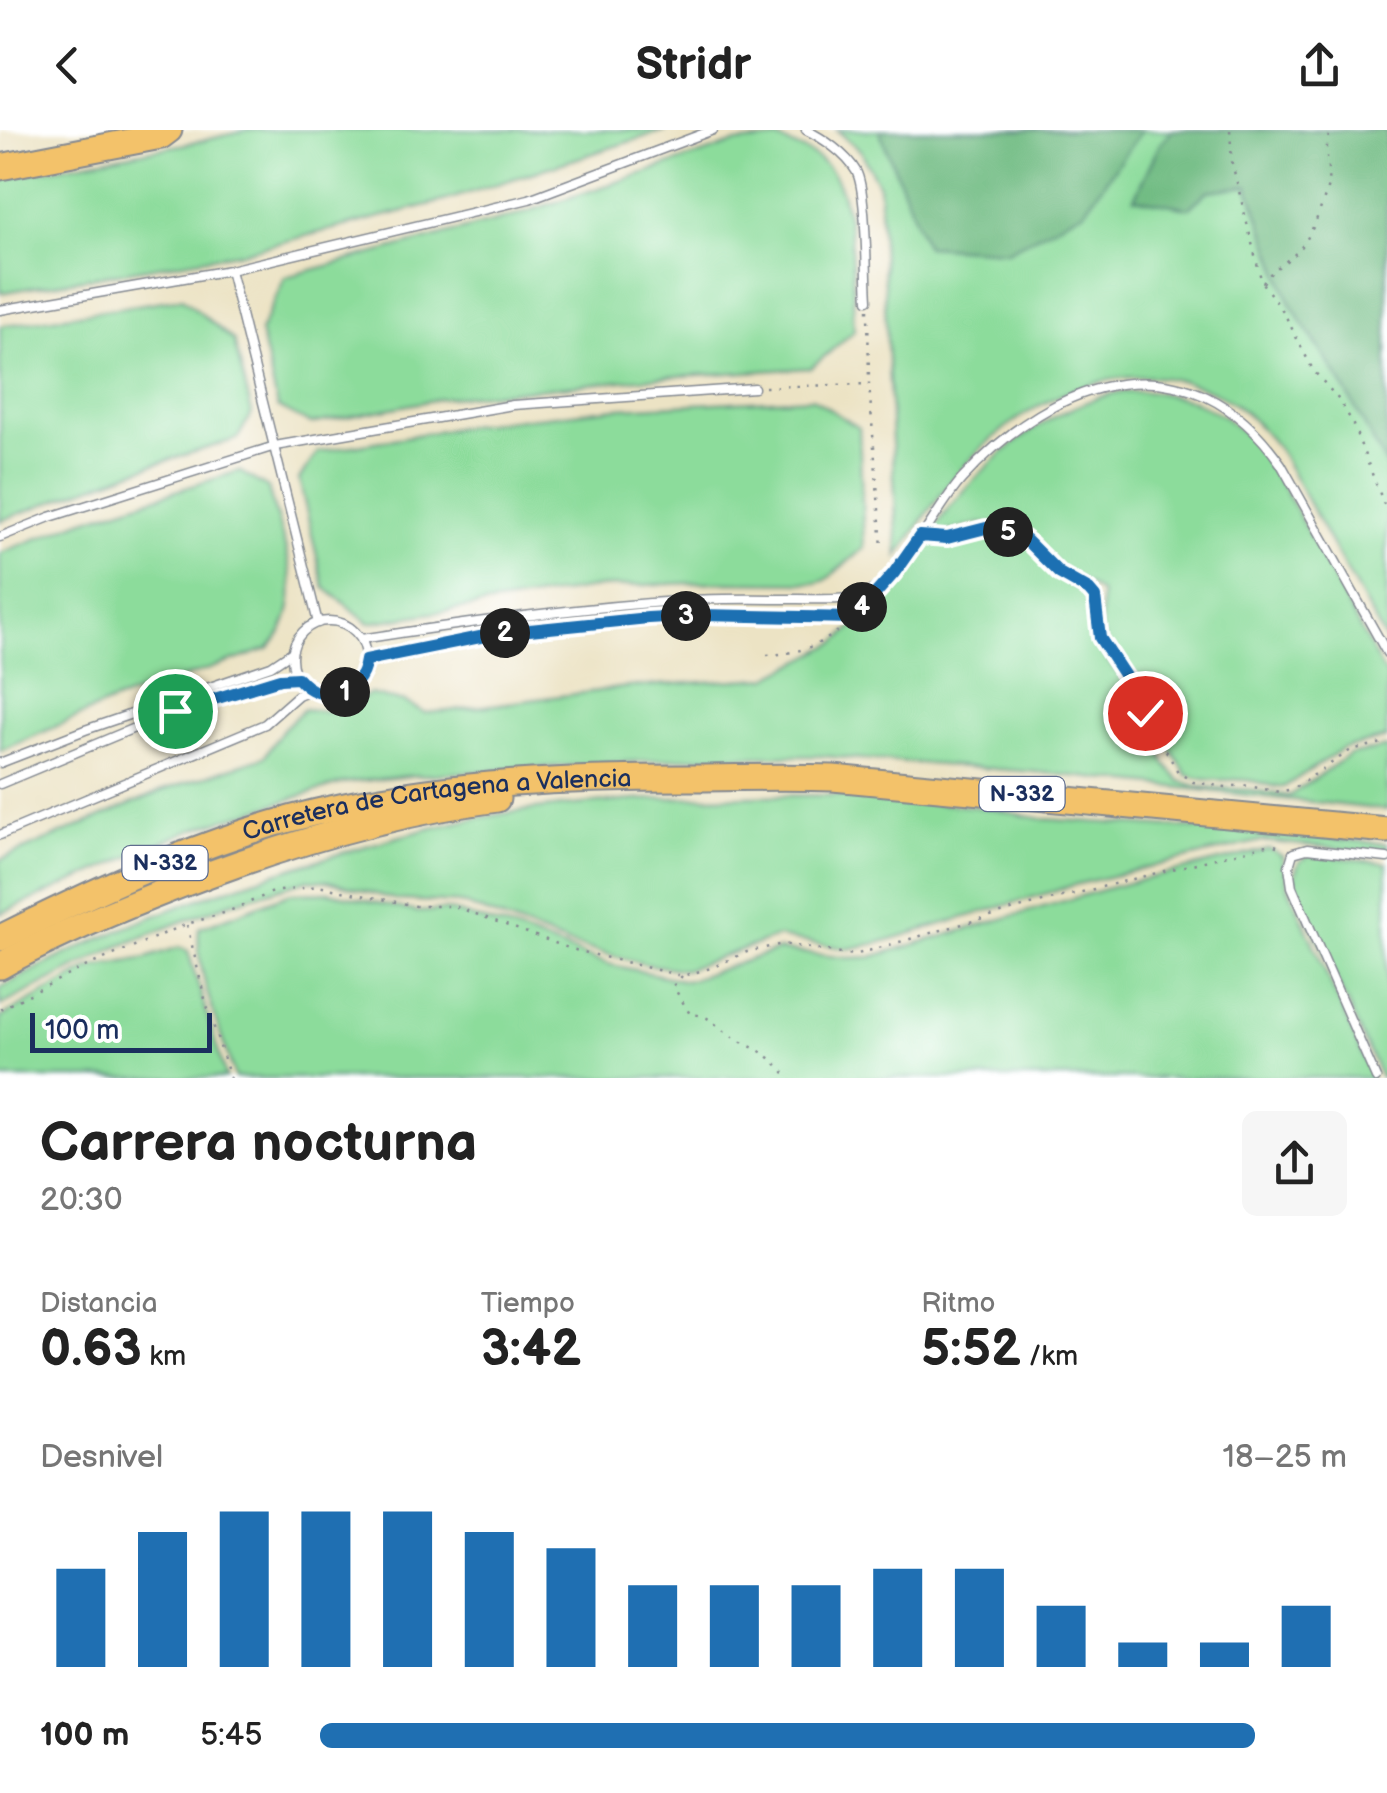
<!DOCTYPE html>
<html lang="es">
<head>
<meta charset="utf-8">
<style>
	:root { --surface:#fff; --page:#f6f6f6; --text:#222; --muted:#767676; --accent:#1f6fb2 }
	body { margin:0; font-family:"Balsamiq Sans",sans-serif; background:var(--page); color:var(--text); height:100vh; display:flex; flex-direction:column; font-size:38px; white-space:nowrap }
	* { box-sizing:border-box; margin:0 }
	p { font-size:32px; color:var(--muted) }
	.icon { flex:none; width:55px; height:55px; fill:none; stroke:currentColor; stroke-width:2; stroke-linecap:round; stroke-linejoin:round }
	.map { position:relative; height:948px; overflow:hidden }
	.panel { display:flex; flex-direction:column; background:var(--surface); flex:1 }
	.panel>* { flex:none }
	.scale { position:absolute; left:30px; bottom:25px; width:182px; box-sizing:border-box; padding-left:10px; border:5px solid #1b2f5e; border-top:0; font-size:28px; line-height:35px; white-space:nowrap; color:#1b2f5e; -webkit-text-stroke:8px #fff; paint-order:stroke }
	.pin { position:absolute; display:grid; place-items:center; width:85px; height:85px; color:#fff; margin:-42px; border:5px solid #fff; border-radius:50%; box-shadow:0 2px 10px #0007 }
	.km { position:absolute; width:50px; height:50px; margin:-25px; border-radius:50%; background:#222; color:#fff; font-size:28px; line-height:50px; text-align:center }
	.round { display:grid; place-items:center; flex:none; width:105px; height:105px; border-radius:15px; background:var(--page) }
	.overview { display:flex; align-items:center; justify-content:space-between; height:170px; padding:0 40px }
	h1 { font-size:55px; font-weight:700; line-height:75px }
	.stats { display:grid; grid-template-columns:repeat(3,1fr); gap:15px; height:170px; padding:10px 40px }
	.stats div { display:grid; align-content:center }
	.stats b { font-size:50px; font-weight:700 }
	.stats small { font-size:28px; font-weight:400 }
	.stats p { font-size:28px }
	.chart { height:280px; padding:20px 40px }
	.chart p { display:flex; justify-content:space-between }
	.chart svg { width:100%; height:180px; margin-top:10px; stroke:var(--accent); stroke-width:6 }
	ul { padding:0 40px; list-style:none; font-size:32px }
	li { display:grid; grid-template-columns:160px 120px 1fr; align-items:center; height:75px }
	li i { height:25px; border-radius:12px; background:var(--accent) }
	header { display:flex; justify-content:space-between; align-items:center; height:130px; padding:0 40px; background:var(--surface); font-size:45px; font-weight:700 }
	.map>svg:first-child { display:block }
</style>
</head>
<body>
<header><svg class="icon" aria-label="back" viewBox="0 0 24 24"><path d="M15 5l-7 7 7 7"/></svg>Stridr<svg class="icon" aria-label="share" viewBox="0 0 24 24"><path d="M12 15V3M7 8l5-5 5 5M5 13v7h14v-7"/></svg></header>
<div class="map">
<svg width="1387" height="948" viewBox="0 0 1387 948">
	<rect width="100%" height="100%" fill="#fff"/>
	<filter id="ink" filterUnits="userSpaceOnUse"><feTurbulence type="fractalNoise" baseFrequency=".01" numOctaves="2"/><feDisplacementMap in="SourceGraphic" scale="20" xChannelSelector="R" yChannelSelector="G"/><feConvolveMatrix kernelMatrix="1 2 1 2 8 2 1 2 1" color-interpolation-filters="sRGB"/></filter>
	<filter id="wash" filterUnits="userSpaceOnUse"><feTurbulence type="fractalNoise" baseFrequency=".0048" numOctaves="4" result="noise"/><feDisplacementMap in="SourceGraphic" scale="40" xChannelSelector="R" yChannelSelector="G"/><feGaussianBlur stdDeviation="2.25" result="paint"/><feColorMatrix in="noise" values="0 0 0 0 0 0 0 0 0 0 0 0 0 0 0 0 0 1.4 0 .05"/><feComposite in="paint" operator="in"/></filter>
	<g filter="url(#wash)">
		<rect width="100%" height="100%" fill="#ece3c4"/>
		<path fill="#8cdc9b" stroke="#54867c" stroke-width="2.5" d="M247,0H666L447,70L243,122L0,163V48L202,11Z
			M837,0H1387V513L1278,318C1265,302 1252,287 1235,275C1146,214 1034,260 967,333C941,361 920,394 898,426L879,56L861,21Z
			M777,9C797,17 816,23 830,40C856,70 852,160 854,201L811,238L663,247L444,268L311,294L278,277L260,202L285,147L511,87L735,13Z
			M182,168L234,211L252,283L237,309L136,340L0,391V196Z
			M1118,262H1155L1191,270L1223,286L1251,309L1285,360L1387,548V608L1342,619L1284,657C1270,658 1258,650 1244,650C1222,649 1208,653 1187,645L1152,588L1146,570L1108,517L1101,500V464C1088,452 1073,448 1060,437C1037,417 1022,392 987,393C968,393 951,406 932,401C979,336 1038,282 1118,262Z
			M812,268L859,298L864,418L826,450L817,453L716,452L600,457L369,493L324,457L299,349L318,322L485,293L617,278Z
			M239,341L268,358C282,411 313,474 268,519L112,572L0,621V423L84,390Z
			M984,403L1021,410L1035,420L1050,442L1082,461L1088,470L1089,485L1101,522L1134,565L1166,635L1180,651L1200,657L1252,660L1289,666L1349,625L1387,617V680L1035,642L821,626H719L409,646L343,653L188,701L0,784V730L164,660L264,627L283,599L304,579L329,581L370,564L405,572L425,583L448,581L628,557L767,548L837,512L872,479L926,410L940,412Z
			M845,665L987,678L1042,689L1259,702L1387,714V723L1261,711L1078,754L878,813L848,819L777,807L684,840L644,834L569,814L460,773L397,770L328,751L308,750L227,774L115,818L0,876V858C102,802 211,761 322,729C376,713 429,697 483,687C602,666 725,666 845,665Z
			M1269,719L1282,726L1288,756L1372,948H235C222,905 194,841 199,798L291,763L329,762L418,782L448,780L512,799L608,834L686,851L778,820L849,828L871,827L1112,757Z
			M1311,724L1387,733V948H1381L1302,774L1294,746L1299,732Z
			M179,817L188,821L226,948H0V888L90,838L146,828Z"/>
		<path fill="#71bc83" stroke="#467670" stroke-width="2.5" d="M879,0H1142L1084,81L1007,121L926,116Z
			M1172,0H1387V337L1341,252L1291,175L1248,56L1208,61L1189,78L1134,68L1160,14Z"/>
	</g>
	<g filter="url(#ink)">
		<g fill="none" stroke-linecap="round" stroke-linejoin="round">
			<g stroke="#848991" stroke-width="11">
				<path id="lane" d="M806,0C823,8 846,24 856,41C867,60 866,144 868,170
					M230,140L318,493
					M0,180L230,140L529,69L713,0
					M0,407L50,387L275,316L513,275L754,258
					M292 528a37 37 0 1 1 74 0a37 37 0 1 1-74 0Z
					M361,509C471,492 580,477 692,470C727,468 763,469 798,469C818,469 839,471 859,466C904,453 932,382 962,349C1056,246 1190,203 1281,334L1387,523
					M366,530L500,503L700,485
					M0,633L85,600L271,536L292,522
					M0,654L175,581L280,549H298
					M0,705L265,594L298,565L310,560
					M1376,948L1292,757L1289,736L1293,723L1307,719L1387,728"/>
			</g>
			<g stroke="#848991" stroke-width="29">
				<g id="highway">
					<path d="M0,37L161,6L169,0"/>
					<path id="s1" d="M0,808C108,754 222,701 340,677C455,652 571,648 689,648C737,648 785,646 833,648L1387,700"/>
					<path d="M0,836C50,808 100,787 153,766C264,721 378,685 497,669"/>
				</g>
			</g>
			<path stroke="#848991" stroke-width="2.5" stroke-dasharray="2.5 8" stroke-linecap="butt" d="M1230,0L1232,33L1262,153L1283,181L1313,240L1339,270L1351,290L1387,382
				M1263,153C1271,139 1286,133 1298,121C1311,107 1320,81 1326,63C1333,40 1321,22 1331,0
				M868,179L869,254L882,417
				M765,257L867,254
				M936,407L999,398L1024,408L1059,443L1089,459L1095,467L1099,508L1142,571L1145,583L1178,642L1193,652L1226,657L1243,655L1279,662L1293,659L1351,620L1387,612
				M710,485L853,488
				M767,525C809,523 836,509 862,477
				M187,795L205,869L230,948
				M682,846L673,856L690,884C708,885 711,891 724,901C753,922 763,915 789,948
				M0,879L80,839L187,794L227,782L273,762L318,756L416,776H454L571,819L682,846L711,838L747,822L783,814L854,825L1015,779L1271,714L1283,718"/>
			<use href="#lane" stroke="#fff" stroke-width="8"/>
			<use href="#highway" stroke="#f3c26a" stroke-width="25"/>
		</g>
	</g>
	<g fill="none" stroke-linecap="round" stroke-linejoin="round" filter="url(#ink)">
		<g stroke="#fff" stroke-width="20">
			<path id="route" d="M175,581L280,549L298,548C321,576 361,567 366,530L500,503L648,488L700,485L854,488L894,443L920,406L947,408L986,398H1000L1024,408L1059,443L1089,460L1095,467L1100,508L1142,572L1145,583"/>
		</g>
		<use href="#route" stroke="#1f6fb2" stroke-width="12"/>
	</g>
	<g text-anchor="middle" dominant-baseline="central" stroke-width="8" stroke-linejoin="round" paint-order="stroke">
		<g fill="#fff" stroke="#5f6d8e" stroke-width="2.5">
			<rect x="979.5" y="647" width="85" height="34" rx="8"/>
			<rect x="122.5" y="716" width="85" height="34" rx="8"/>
		</g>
		<g font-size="22" font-weight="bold" fill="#1b2f5e">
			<text x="1022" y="664">N-332</text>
			<text x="165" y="733">N-332</text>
		</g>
		<g font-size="25" fill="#1b2f5e" stroke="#fff">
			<text stroke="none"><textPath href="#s1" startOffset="462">Carretera de Cartagena a Valencia</textPath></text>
		</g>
	</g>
</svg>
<div class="scale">100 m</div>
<div class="pin" style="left:175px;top:581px;background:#1e9e55"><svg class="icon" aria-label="arrive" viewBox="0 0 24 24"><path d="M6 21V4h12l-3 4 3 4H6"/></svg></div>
<div class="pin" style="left:1145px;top:583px;background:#d93025"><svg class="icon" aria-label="check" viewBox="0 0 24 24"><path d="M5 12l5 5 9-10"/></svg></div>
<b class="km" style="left:345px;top:562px">1</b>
<b class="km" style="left:505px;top:503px">2</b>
<b class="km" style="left:686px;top:486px">3</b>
<b class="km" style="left:862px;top:477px">4</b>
<b class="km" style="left:1008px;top:402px">5</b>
</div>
<section class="panel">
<div class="overview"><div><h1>Carrera nocturna</h1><p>20:30</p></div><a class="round"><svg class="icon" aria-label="share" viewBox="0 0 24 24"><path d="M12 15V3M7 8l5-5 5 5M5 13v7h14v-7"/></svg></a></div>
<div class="stats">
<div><p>Distancia</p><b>0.63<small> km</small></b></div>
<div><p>Tiempo</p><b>3:42</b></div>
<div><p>Ritmo</p><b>5:52<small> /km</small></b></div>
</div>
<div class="chart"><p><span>Desnivel</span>18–25 m</p>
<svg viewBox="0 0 160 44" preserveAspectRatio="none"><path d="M5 44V20M15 44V11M25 44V6M35 44V6M45 44V6M55 44V11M65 44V15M75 44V24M85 44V24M95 44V24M105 44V20M115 44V20M125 44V29M135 44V38M145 44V38M155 44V29"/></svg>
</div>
<ul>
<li><b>100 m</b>5:45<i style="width:91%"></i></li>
</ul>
</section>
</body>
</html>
